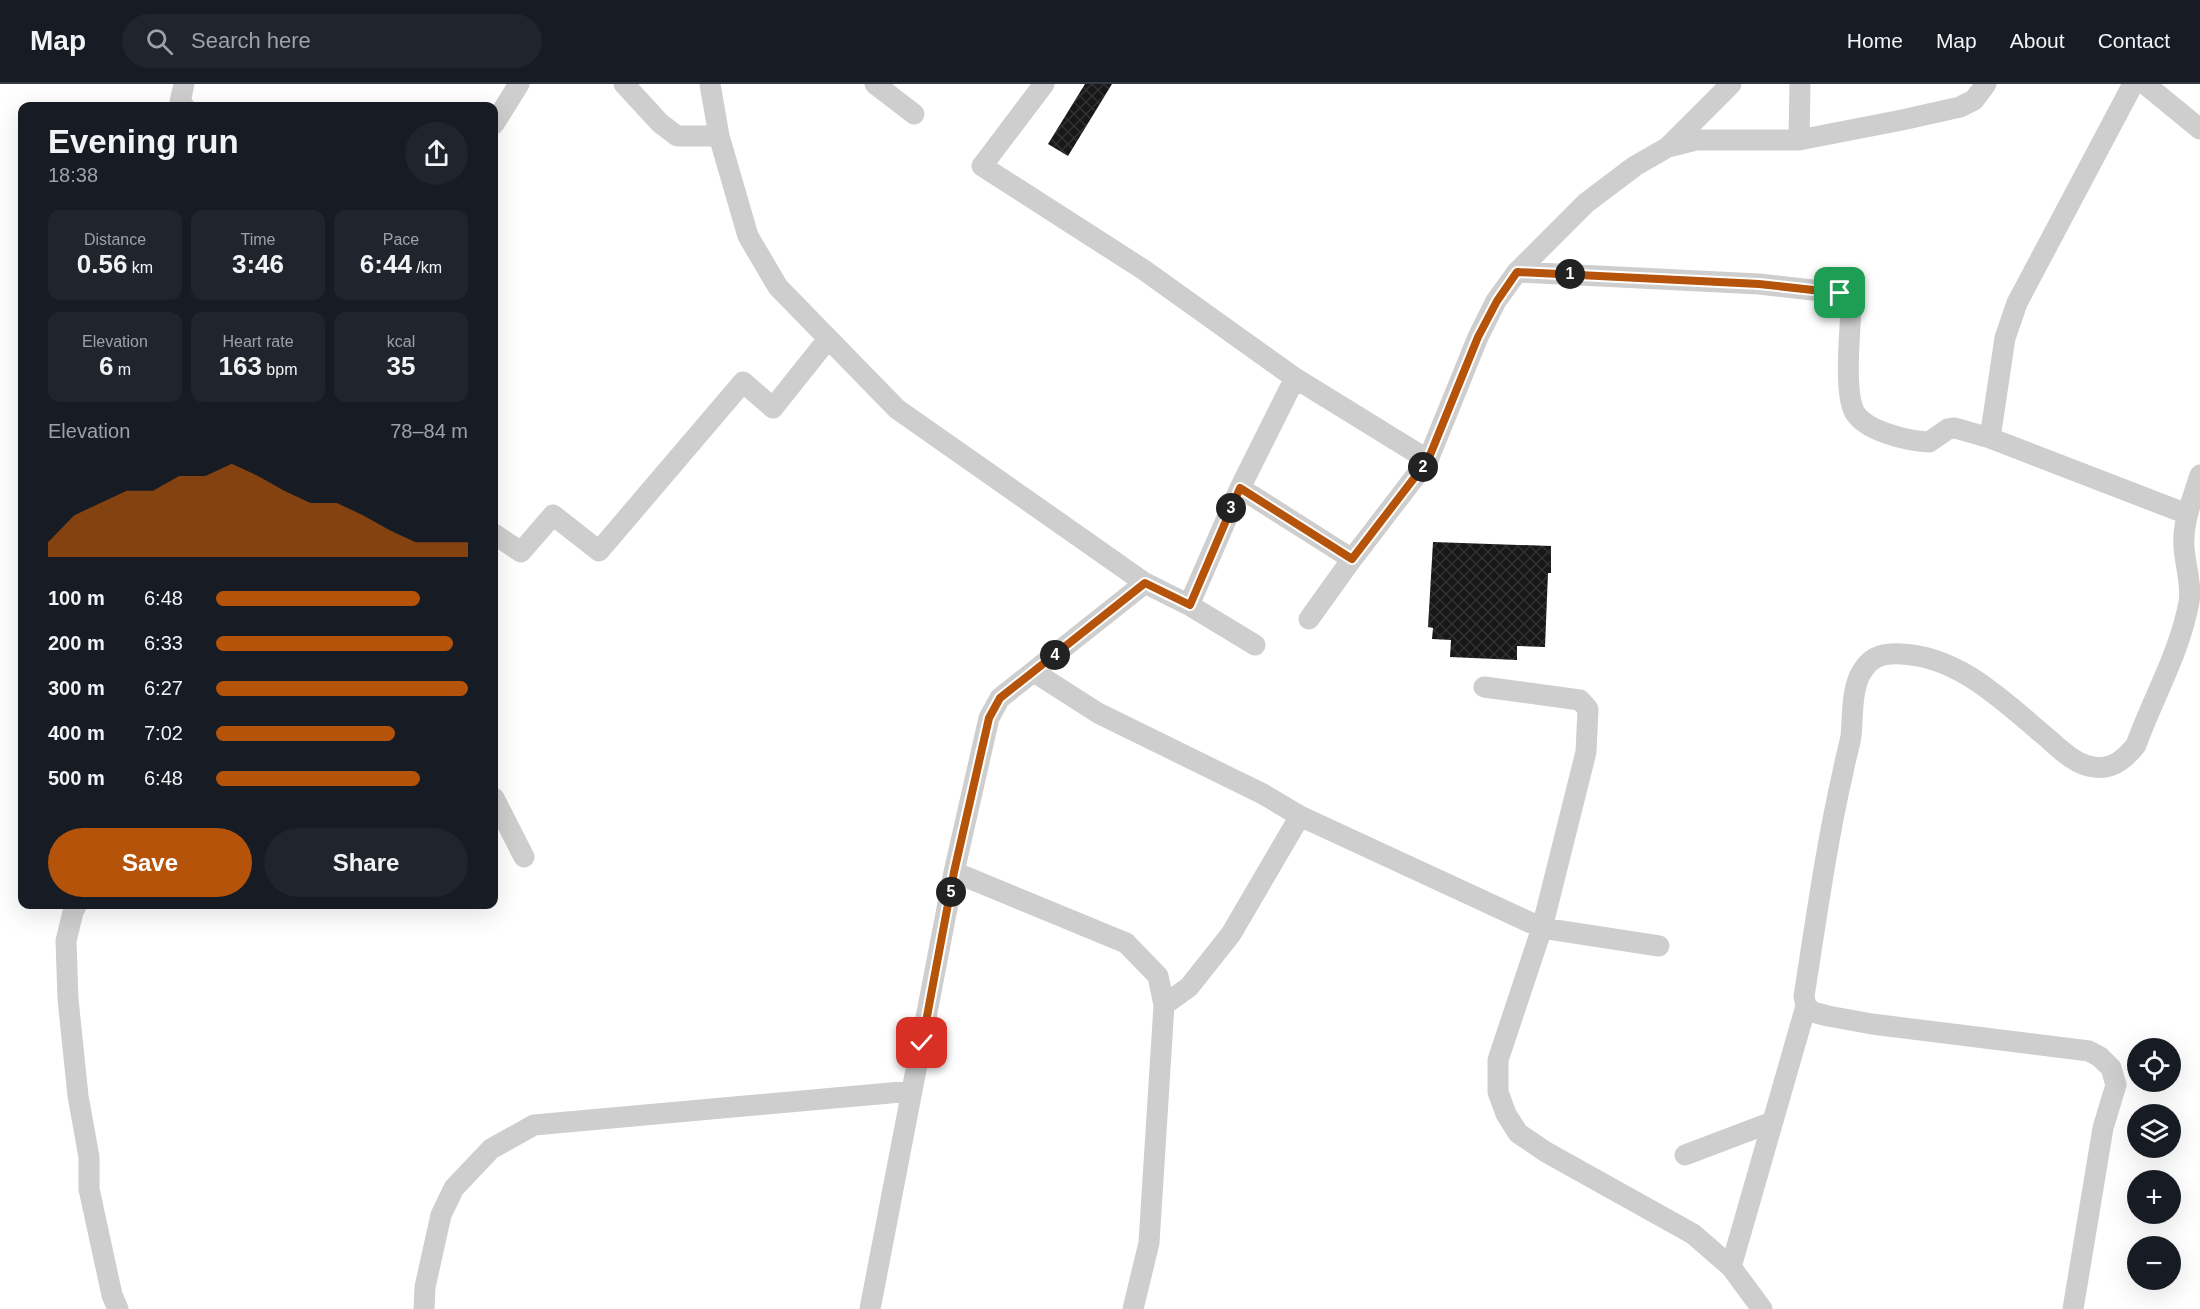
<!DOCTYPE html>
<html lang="en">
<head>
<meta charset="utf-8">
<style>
	:root { --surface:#171b24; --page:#20242c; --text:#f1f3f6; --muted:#9ea1a6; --line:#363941; --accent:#b45309 }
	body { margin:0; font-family:Arial,sans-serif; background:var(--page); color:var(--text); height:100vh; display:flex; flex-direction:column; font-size:22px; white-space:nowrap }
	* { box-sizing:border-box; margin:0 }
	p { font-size:20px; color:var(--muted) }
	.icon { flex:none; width:33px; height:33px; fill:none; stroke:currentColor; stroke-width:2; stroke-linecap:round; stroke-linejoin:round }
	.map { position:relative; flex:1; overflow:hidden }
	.drawer { position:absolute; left:18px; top:18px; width:480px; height:807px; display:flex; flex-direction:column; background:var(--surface); border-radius:12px; box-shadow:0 6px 24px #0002 }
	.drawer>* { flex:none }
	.buttons { position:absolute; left:2127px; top:954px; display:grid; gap:12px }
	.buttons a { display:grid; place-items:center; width:54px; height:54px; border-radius:50%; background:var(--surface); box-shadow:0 6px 24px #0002; font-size:30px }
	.pin { position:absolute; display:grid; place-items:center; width:51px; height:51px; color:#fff; margin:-26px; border-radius:12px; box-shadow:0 3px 9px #0006 }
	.km { position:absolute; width:30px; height:30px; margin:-15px; border-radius:50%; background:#222; color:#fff; font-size:16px; line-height:30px; text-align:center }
	.round { display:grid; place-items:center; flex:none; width:63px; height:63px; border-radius:32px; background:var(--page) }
	.summary { display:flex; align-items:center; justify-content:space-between; height:102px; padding:0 30px }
	h1 { font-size:33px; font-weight:700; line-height:45px }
	.figures { display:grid; grid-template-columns:repeat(3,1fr); gap:9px; height:102px; padding:6px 30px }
	.figures div { display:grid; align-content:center; border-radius:12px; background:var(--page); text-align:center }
	.figures b { font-size:26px; font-weight:700 }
	.figures small { font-size:16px; font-weight:400 }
	.figures p { font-size:16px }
	.chart { height:168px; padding:12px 30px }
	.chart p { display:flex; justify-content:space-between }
	.chart svg { width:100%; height:108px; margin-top:6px; fill:var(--accent); opacity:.7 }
	.action { display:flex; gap:12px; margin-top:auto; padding:12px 30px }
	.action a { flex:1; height:69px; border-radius:36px; background:var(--accent); color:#fff; font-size:24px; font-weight:700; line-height:69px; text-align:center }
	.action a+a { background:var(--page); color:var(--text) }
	ul { padding:0 30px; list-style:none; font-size:20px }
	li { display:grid; grid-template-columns:96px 72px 1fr; align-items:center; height:45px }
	li i { height:15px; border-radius:8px; background:var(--accent) }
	header { display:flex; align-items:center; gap:36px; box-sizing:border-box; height:84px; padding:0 30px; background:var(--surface); border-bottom:2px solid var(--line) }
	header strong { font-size:28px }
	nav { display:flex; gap:33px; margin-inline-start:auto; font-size:21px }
	.search { width:420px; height:54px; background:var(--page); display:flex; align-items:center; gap:15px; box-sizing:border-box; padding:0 21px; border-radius:33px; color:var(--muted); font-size:22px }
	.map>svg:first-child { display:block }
</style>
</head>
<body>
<header>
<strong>Map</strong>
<div class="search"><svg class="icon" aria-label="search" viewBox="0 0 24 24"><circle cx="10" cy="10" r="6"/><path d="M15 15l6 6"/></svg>Search here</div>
<nav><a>Home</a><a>Map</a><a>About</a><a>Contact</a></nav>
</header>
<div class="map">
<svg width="2200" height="1225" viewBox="0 0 2200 1225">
	<defs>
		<pattern id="building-cross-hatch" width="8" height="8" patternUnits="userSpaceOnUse" patternTransform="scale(1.5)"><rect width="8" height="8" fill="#181818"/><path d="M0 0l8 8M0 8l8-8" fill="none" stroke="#313131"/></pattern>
	</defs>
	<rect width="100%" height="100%" fill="#fff"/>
	<path fill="url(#building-cross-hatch)" d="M1085,0H1112L1068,72L1048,60Z
		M1433,458L1551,462V489H1548L1545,563L1517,562V576L1450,573L1451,556L1432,555L1433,544L1428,543Z"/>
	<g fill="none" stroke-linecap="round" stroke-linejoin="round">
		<path stroke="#cecece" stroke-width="21" d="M184,0L180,18L184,22
			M624,0L660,39L677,52H719
			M710,0L719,52L748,152L778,203L897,325L1145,499L1189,521L1255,561
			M875,0L914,30
			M1044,0L982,82L1144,186L1295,294L1428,376
			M2145,0L2200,45
			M494,40L519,0
			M1799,56L1800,0
			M1668,63L1731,0
			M1517,188L1759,200L1840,209L1847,213L1851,225C1850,249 1844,306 1854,327C1864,347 1908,357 1929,358L1948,345L1955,344L1990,354L2187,430
			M1990,354L2005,254L2017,219L2133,0
			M1240,404L1352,475
			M494,450L521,468L553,431L599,467L743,298L773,324L828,255
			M1189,521L1240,404L1295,294
			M1309,535L1352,475L1428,376L1478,253L1496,217L1517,188L1586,119L1635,82L1668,63L1696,56H1799L1902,36L1960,23L1974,16L1986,0
			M1034,588L1098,629L1263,710L1300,732L1542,844L1659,862
			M1484,603L1580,616L1588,625L1586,668L1542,844L1498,976V1008L1506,1030L1518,1049L1546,1068L1693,1150L1731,1183L1762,1225
			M494,714L524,773
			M954,788L1126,859L1158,892L1164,921L1149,1159L1133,1225
			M77,820L73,828L66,857L68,915L78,1012L89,1073V1105L112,1211L118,1225
			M1164,921L1189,903L1231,850L1300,732
			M1685,1071L1772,1038
			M1731,1183L1806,922
			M424,1225L425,1203L441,1131L454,1104L491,1065L534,1041L912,1007
			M870,1225L954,788L989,634L1000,614L1145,499
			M2073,1225L2103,1044L2116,1001L2111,984L2100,973L2089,967L1872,940L1828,932L1813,928L1806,922L1804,912C1816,837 1826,762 1843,688C1845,676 1849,664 1851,652C1853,632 1851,603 1863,586C1872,571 1886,569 1902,570C1960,573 2003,617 2045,652C2059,664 2075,681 2094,683C2113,686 2126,674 2136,661C2153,614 2180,568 2189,518C2192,501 2185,480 2184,463C2182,438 2193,414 2200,391"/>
	</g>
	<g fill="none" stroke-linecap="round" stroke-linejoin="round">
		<g stroke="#fff" stroke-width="12">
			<path id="route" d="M922,959L954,788L989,634L1000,614L1145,499L1190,521L1240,404L1352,475L1428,376L1478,253L1497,217L1517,188L1759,200L1840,209"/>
		</g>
		<use href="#route" stroke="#b45309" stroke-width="8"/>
	</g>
</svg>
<div class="buttons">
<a><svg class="icon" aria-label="locate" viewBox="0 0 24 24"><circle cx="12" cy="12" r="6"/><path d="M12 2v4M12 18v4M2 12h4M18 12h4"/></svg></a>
<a><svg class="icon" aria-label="layers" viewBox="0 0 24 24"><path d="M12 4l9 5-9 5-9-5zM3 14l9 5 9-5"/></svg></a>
<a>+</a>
<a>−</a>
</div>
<div class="pin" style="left:1840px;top:209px;background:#1e9e55"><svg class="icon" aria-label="arrive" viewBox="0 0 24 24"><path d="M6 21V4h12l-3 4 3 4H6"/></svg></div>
<div class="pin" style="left:922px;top:959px;background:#d93025"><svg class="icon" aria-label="check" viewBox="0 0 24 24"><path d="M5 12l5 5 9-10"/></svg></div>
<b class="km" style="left:1570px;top:190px">1</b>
<b class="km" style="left:1423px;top:383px">2</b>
<b class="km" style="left:1231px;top:424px">3</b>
<b class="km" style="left:1055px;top:571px">4</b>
<b class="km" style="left:951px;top:808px">5</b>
<section class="drawer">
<div class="summary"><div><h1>Evening run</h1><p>18:38</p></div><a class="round"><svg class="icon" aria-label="share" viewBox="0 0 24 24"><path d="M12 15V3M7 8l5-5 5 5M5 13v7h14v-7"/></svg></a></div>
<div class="figures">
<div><p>Distance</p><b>0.56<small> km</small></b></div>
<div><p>Time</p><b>3:46</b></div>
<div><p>Pace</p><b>6:44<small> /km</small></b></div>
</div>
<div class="figures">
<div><p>Elevation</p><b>6<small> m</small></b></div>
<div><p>Heart rate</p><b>163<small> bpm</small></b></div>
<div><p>kcal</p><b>35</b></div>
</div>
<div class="chart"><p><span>Elevation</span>78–84 m</p>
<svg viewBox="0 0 160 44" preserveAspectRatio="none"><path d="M0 44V38L10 27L20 22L30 17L40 17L50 11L60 11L70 6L80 11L90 17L100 22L110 22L120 27L130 33L140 38L150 38L160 38V44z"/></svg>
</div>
<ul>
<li><b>100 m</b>6:48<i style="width:81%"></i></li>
<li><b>200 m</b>6:33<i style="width:94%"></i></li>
<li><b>300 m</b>6:27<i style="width:100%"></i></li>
<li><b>400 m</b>7:02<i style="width:71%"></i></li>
<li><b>500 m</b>6:48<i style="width:81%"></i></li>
</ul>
<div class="action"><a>Save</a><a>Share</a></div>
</section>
</div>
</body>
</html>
